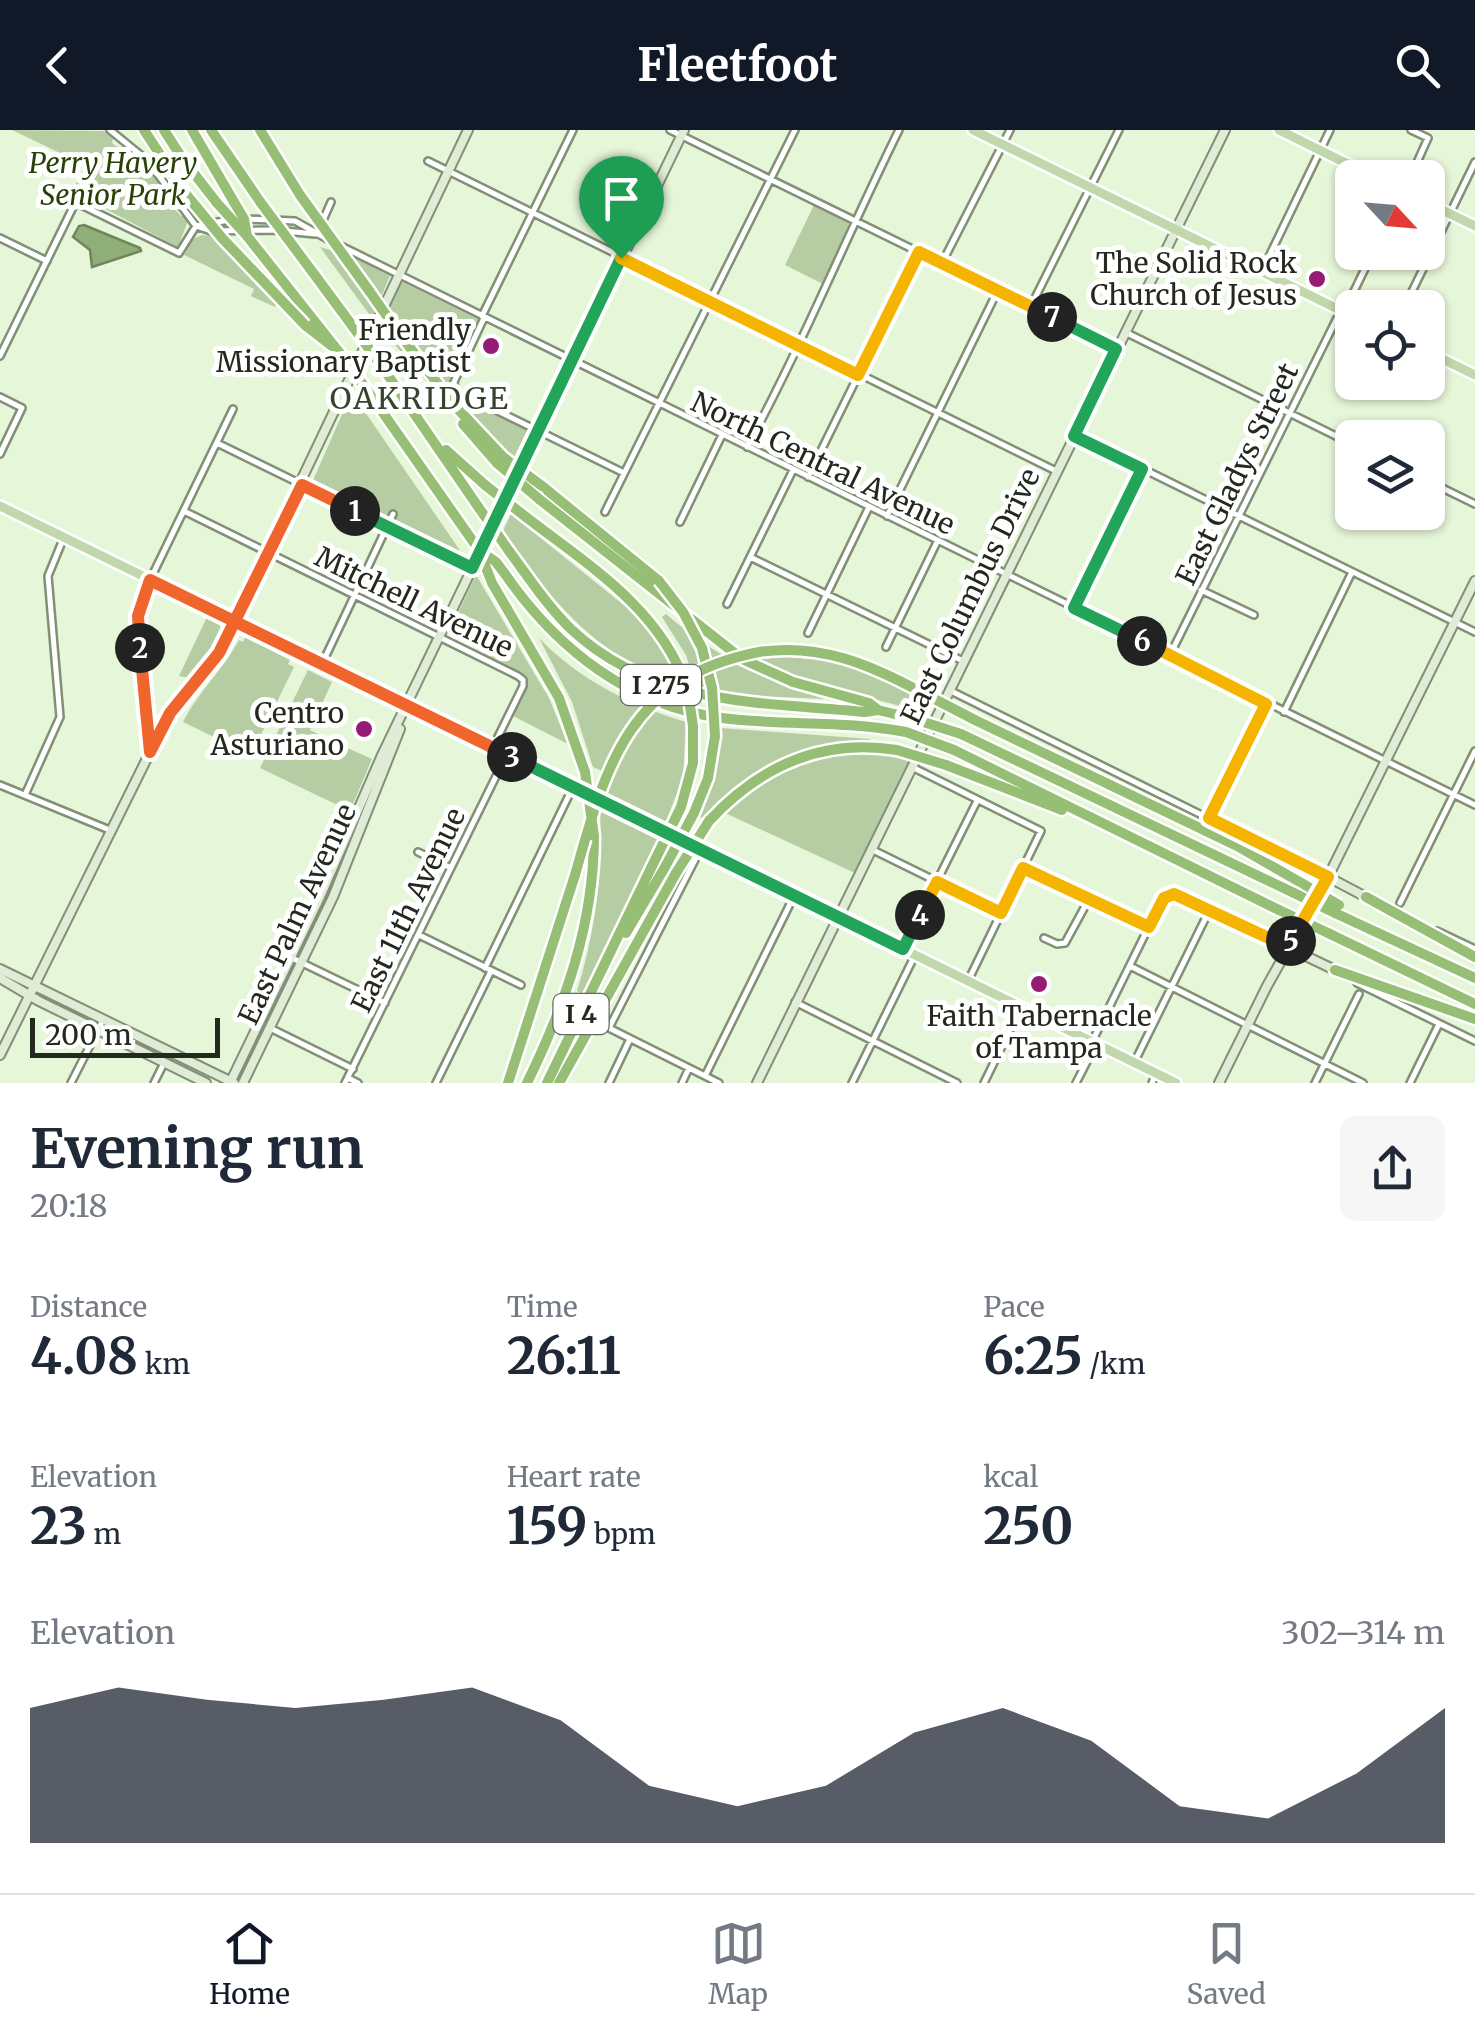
<!DOCTYPE html>
<html lang="en">
<head>
<meta charset="utf-8">
<style>
	:root { --surface:#fff; --page:#f6f6f7; --text:#1f2937; --muted:#747a83; --line:#e0e1e3; --accent:#111827 }
	body { margin:0; font-family:Merriweather,serif; background:var(--page); color:var(--text); height:100vh; display:flex; flex-direction:column; font-size:38px; white-space:nowrap }
	* { box-sizing:border-box; margin:0 }
	p { font-size:32px; color:var(--muted) }
	.icon { flex:none; width:55px; height:55px; fill:none; stroke:currentColor; stroke-width:2; stroke-linecap:round; stroke-linejoin:round }
	.map { position:relative; height:953px; overflow:hidden }
	.details { display:flex; flex-direction:column; background:var(--surface); flex:1 }
	.details>* { flex:none }
	.needle { width:65px; rotate:116deg }
	.buttons { position:absolute; left:1335px; top:30px; display:grid; gap:20px }
	.buttons a { display:grid; place-items:center; width:110px; height:110px; border-radius:15px; background:var(--surface); box-shadow:0 2px 8px #0004; font-size:50px }
	.scale { position:absolute; left:30px; bottom:25px; width:190px; box-sizing:border-box; padding-left:10px; border:5px solid #23291e; border-top:0; font-size:28px; line-height:35px; white-space:nowrap; color:#23291e; -webkit-text-stroke:8px #fff; paint-order:stroke }
	.pin { position:absolute; display:grid; place-items:center; width:85px; height:85px; color:#fff; margin:-102px -42px; border-radius:50% 50% 50% 0; rotate:-45deg; box-shadow:0 0 10px #0007 }
	.pin .icon { rotate:45deg }
	.km { position:absolute; width:50px; height:50px; margin:-25px; border-radius:50%; background:#222; color:#fff; font-size:28px; line-height:50px; text-align:center }
	.round { display:grid; place-items:center; flex:none; width:105px; height:105px; border-radius:15px; background:var(--page) }
	.headline { display:flex; align-items:center; justify-content:space-between; height:170px; padding:0 30px }
	h1 { font-size:55px; font-weight:700; line-height:75px }
	.stats { display:grid; grid-template-columns:repeat(3,1fr); gap:15px; height:170px; padding:10px 30px }
	.stats div { display:grid; align-content:center }
	.stats b { font-size:50px; font-weight:700 }
	.stats small { font-size:28px; font-weight:400 }
	.stats p { font-size:28px }
	.chart { height:280px; padding:20px 30px }
	.chart p { display:flex; justify-content:space-between }
	.chart svg { width:100%; height:180px; margin-top:10px; fill:var(--accent); opacity:.7 }
	header { display:flex; justify-content:space-between; align-items:center; height:130px; padding:0 30px; background:var(--accent); color:#fff; font-size:45px; font-weight:700 }
	.tabs { display:flex; justify-content:space-around; align-items:center; height:140px; border-top:2px solid var(--line); background:var(--surface); font-size:28px; color:var(--muted) }
	.tabs a { display:grid; justify-items:center; gap:5px }
	.tabs .current { color:var(--accent) }
	.map>svg:first-child { display:block }
</style>
</head>
<body>
<header><svg class="icon" aria-label="back" viewBox="0 0 24 24"><path d="M15 5l-7 7 7 7"/></svg>Fleetfoot<svg class="icon" aria-label="search" viewBox="0 0 24 24"><circle cx="10" cy="10" r="6"/><path d="M15 15l6 6"/></svg></header>
<div class="map">
<svg width="1475" height="953" viewBox="0 0 1475 953">
	<rect width="100%" height="100%" fill="#e6f6d9"/>
	<path fill="#b6cda4" d="M12,0L104,1L113,8L112,13L134,29L139,27L173,68L170,74L181,86L185,84L189,88L178,117L96,74L93,76L82,70L83,63L74,58L85,35Z
		M814,75L849,93L825,155L785,135Z
		M202,105L215,106L278,172L275,177L251,166L254,159L184,125L193,109Z
		M320,117L354,127L390,146L372,188Z
		M398,150L478,189L448,257L528,298L530,303L515,334L450,279L377,194Z
		M354,266L459,419L464,431L393,395L398,383L390,380L384,391L311,355L347,273L352,272Z
		M511,384L641,489L657,511L677,549L671,552C588,519 555,472 502,403Z
		M476,445L549,568L568,614L513,586L525,560L522,544L448,504Z
		M666,484C714,525 764,552 825,569L731,565L697,559L686,525L662,487Z
		M207,487L220,495L221,502L206,530L189,548L179,546Z
		M245,507L290,530L288,534L294,537L251,625L183,592C198,562 223,540 239,510L243,512Z
		M539,508C578,549 632,576 686,592L683,648L664,696L601,666L609,644L593,637L572,572Z
		M782,526L839,532L917,566L911,579L801,549L752,528Z
		M308,540L332,552L310,600L338,614L342,606L346,608L343,616L372,629L350,681L260,638Z
		M720,598L870,609V612C802,611 749,640 704,689L698,686L714,644Z
		M867,622L910,630L855,743L723,682C762,643 813,621 867,622Z
		M600,678L659,706L582,864L577,861C596,800 603,741 600,678Z"/>
	<path fill="#90ae77" stroke="#6f865c" stroke-width="2.5" d="M84,95L140,118L141,121L92,137L90,120L73,107L79,96Z"/>
	<g fill="none" stroke-linecap="round" stroke-linejoin="round">
		<g stroke="#819076" stroke-width="10">
			<path id="street" d="M110,0L148,31L196,96L211,101L275,100L315,104
				M670,0L1116,219
				M428,31L1056,341
				M1410,48L1428,8L1411,0
				M75,72L179,123L196,96L229,90
				M245,89L295,91L329,110
				M317,104L331,72
				M0,108L47,131
				M339,115L1475,675
				M942,133L1010,0
				M1262,141L1330,0
				M1031,176L1119,0
				M1404,178L1475,32
				M1344,182L1373,122
				M482,186L573,0
				M484,188L454,252L455,260L624,343
				M1125,202L1352,314
				M0,226L79,65
				M0,267L22,278L0,324
				M1074,305L1475,502
				M217,313L472,438
				M747,317C803,214 847,105 899,0
				M808,347L919,122
				M1428,351L1475,374
				M184,381L518,546L523,550V556L493,617
				M605,382L795,0
				M887,386L998,160
				M680,392L722,305
				M750,427L963,531
				M150,450L233,279
				M1201,460L1254,485
				M727,474L793,340
				M1074,478L1142,339
				M808,503L869,377
				M886,517L938,410
				M1170,525L1341,180
				M322,534L393,384
				M949,560L1327,747
				M1284,582L1352,442
				M914,638L1041,701L968,851
				M0,655L112,701
				M25,665L60,587L48,446L64,407
				M1209,687L1266,574
				M700,720L609,898L719,953
				M873,720L1001,783
				M418,722L451,738
				M1023,738L1149,797
				M1400,773L1475,621
				M1437,801L1475,819
				M419,805L521,855
				M1044,808L1057,814L1065,813L1089,769
				M903,819L977,671
				M292,828L385,873
				M1130,836L1363,953
				M485,838L573,657
				M1357,853L1475,911
				M795,872L957,953
				M270,898L353,939
				M1092,912L1160,774L1170,765L1188,769L1287,817
				M1134,933L1210,779
				M705,946L794,766
				M348,948L358,953
				M71,953L103,890
				M154,953L164,933
				M345,953L507,624
				M436,953L491,841
				M609,953L630,909
				M682,953L689,938
				M852,953L915,825
				M984,953L1021,877
				M1076,953L1096,914
				M1152,953L1156,943
				M1315,953L1359,864
				M1410,953L1439,894"/>
		</g>
		<g stroke="#819076" stroke-width="12">
			<path id="secondary" d="M150,622L138,491L150,450
				M1328,747L1366,767
				M1287,817L1335,840
				M0,839L234,953
				M0,848L39,871L206,953
				M0,925L165,592L219,523L468,0
				M230,953L320,767L382,625L684,0
				M243,953L333,767L400,599
				M757,953L1225,0
				M1219,953L1267,856L1328,747L1475,451"/>
		</g>
		<g stroke="#fff" stroke-width="14">
			<path id="primary" d="M973,0L1352,186
				M1279,0L1376,48
				M1428,73L1475,96
				M1428,222L1475,245
				M0,376L1176,953"/>
		</g>
		<g stroke="#fff" stroke-width="15">
			<path id="highway" d="M144,0L185,63
				M164,0L182,28L217,73
				M192,0L234,72
				M211,0L261,73
				M260,0L300,65
				M247,106L339,222
				M344,126L370,162
				M317,148L351,194
				M305,195L332,216
				M398,202L455,276L503,327
				M385,241L479,378
				M367,260L479,420
				M463,294L497,333
				M446,320L485,355
				M542,356L659,451
				M539,369L742,529L793,552L869,573L878,580
				M526,387C588,435 659,478 686,555
				M509,421C529,448 548,477 572,500C654,576 760,572 865,582L878,580L911,588
				M505,444C557,519 629,576 722,588C783,596 845,590 906,602
				M492,453L559,568L585,642
				M702,518L712,558
				M759,522C819,513 869,534 921,562
				M975,590L1237,716L1305,755
				M961,604L1294,763
				M954,620L1279,780
				M946,635L1062,680
				M681,677L693,633V596
				M694,683L708,648L715,606
				M709,691C760,636 821,608 897,620
				M1366,767L1475,827
				M1335,783L1475,848
				M626,803L665,737
				M1328,803L1475,874
				M1335,840L1475,889
				M508,953L575,745
				M527,953C565,875 594,794 594,706
				M547,953L654,732
				M559,953L676,743"/>
		</g>
		<use href="#street" stroke="#fff" stroke-width="5"/>
		<use href="#secondary" stroke="#e0ecd6" stroke-width="8"/>
		<use href="#primary" stroke="#c1d8ac" stroke-width="9"/>
		<use href="#highway" stroke="#97be75" stroke-width="10"/>
		<g stroke="#fff" stroke-width="15" stroke-linecap="butt">
			<path id="highway-bridge" d="M185,63L222,108L305,195
				M300,65L344,126
				M234,72L244,89L247,106
				M217,73L247,106
				M261,73L317,148
				M370,162L398,202
				M351,194L385,241
				M339,222L367,260
				M503,327L542,356
				M497,333L539,369
				M485,355L526,387
				M479,378L509,421
				M479,420L492,453
				M480,421L496,432L505,444
				M659,451L683,482L702,518
				M687,556L693,596
				M712,558L715,606
				M921,562L975,590
				M911,588L961,604
				M906,602L954,620
				M897,620L946,635
				M585,642L594,706
				M654,732L681,677
				M665,737L694,683
				M676,743L709,691
				M575,745C606,634 630,547 759,522
				M1305,755L1339,775
				M1294,763L1335,783
				M1279,780L1328,803"/>
		</g>
		<use href="#highway-bridge" stroke="#97be75" stroke-width="10"/>
	</g>
	<g fill="none" stroke-linecap="round" stroke-linejoin="round">
		<g stroke="#fff" stroke-width="20">
			<path id="split-1" d="M355,381L472,438L621,128"/>
		</g>
		<g stroke="#fff" stroke-width="20">
			<path id="split-2" d="M140,518L150,622L170,583L219,523L302,355L355,381"/>
		</g>
		<g stroke="#fff" stroke-width="20">
			<path id="split-3" d="M140,518L138,486L150,450L512,627"/>
		</g>
		<g stroke="#fff" stroke-width="20">
			<path id="split-4" d="M512,627L903,819L920,785"/>
		</g>
		<g stroke="#fff" stroke-width="20">
			<path id="split-5" d="M920,785L937,752L1001,783L1023,738L1149,797L1164,768L1174,764L1288,817L1291,811"/>
		</g>
		<g stroke="#fff" stroke-width="20">
			<path id="split-6" d="M1142,511L1266,574L1209,688L1328,747L1291,811"/>
		</g>
		<g stroke="#fff" stroke-width="20">
			<path id="split-7" d="M1052,187L1116,219L1074,306L1142,339L1074,478L1142,511"/>
		</g>
		<g stroke="#fff" stroke-width="20">
			<path id="split-8" d="M621,128L858,245L919,122L1052,187"/>
		</g>
		<use href="#split-1" stroke="#22a559" stroke-width="12"/>
		<use href="#split-2" stroke="#f0652b" stroke-width="12"/>
		<use href="#split-3" stroke="#f0652b" stroke-width="12"/>
		<use href="#split-4" stroke="#22a559" stroke-width="12"/>
		<use href="#split-5" stroke="#f5b400" stroke-width="12"/>
		<use href="#split-6" stroke="#f5b400" stroke-width="12"/>
		<use href="#split-7" stroke="#22a559" stroke-width="12"/>
		<use href="#split-8" stroke="#f5b400" stroke-width="12"/>
	</g>
	<g fill="#951b75" stroke="#fff" stroke-width="4">
		<circle cx="1317" cy="149" r="10"/>
		<circle cx="491" cy="216" r="10"/>
		<circle cx="364" cy="599" r="10"/>
		<circle cx="1039" cy="854" r="10"/>
	</g>
	<g text-anchor="middle" dominant-baseline="central" stroke-width="10" stroke-linejoin="round" paint-order="stroke">
		<g fill="#fff" stroke="#656962" stroke-width="2.5">
			<rect x="621" y="535" width="80" height="40" rx="8"/>
			<rect x="553.5" y="864" width="55" height="40" rx="8"/>
		</g>
		<g font-size="25" font-weight="bold" fill="#23291e">
			<text x="661" y="555">I 275</text>
			<text x="581" y="884">I 4</text>
		</g>
		<g font-size="28" font-style="italic" fill="#274205" stroke="#fff">
			<text x="113" y="33">Perry Havery<tspan x="113" dy="32">Senior Park</tspan></text>
		</g>
		<g font-size="28" fill="#23291e" stroke="#fff" text-anchor="end">
			<text x="1297" y="133">The Solid Rock<tspan x="1297" dy="32">Church of Jesus</tspan></text>
			<text x="471" y="200">Friendly<tspan x="471" dy="32">Missionary Baptist</tspan></text>
			<text x="344" y="583">Centro<tspan x="344" dy="32">Asturiano</tspan></text>
			<text x="1039" y="886" text-anchor="middle">Faith Tabernacle<tspan x="1039" dy="32">of Tampa</tspan></text>
		</g>
		<g font-size="28" fill="#23291e" stroke="#fff">
			<text transform="translate(823 333) rotate(26)">North Central Avenue</text>
			<text transform="translate(1237 344) rotate(-64)">East Gladys Street</text>
			<text transform="translate(970 466) rotate(-64)">East Columbus Drive</text>
			<text transform="translate(414 472) rotate(26)">Mitchell Avenue</text>
			<text transform="translate(408 780) rotate(-64)">East 11th Avenue</text>
			<text transform="translate(297 784) rotate(-65)">East Palm Avenue</text>
		</g>
		<g font-size="30" letter-spacing="2.5" fill="#37442d" stroke="#fff">
			<text x="420" y="268">OAKRIDGE</text>
		</g>
	</g>
</svg>
<div class="buttons">
<a><svg class="needle" viewBox="-14 -14 28 28"><path d="M0-13l5 13h-10z" fill="#e53935"/><path d="M0 13l5-13h-10z" fill="#747a83"/></svg></a>
<a><svg class="icon" aria-label="locate" viewBox="0 0 24 24"><circle cx="12" cy="12" r="6"/><path d="M12 2v4M12 18v4M2 12h4M18 12h4"/></svg></a>
<a><svg class="icon" aria-label="layers" viewBox="0 0 24 24"><path d="M12 4l9 5-9 5-9-5zM3 14l9 5 9-5"/></svg></a>
</div>
<div class="scale">200 m</div>
<div class="pin" style="left:621px;top:128px;background:#1e9e55"><svg class="icon" aria-label="arrive" viewBox="0 0 24 24"><path d="M6 21V4h12l-3 4 3 4H6"/></svg></div>
<b class="km" style="left:355px;top:381px">1</b>
<b class="km" style="left:140px;top:518px">2</b>
<b class="km" style="left:512px;top:627px">3</b>
<b class="km" style="left:920px;top:785px">4</b>
<b class="km" style="left:1291px;top:811px">5</b>
<b class="km" style="left:1142px;top:511px">6</b>
<b class="km" style="left:1052px;top:187px">7</b>
</div>
<section class="details">
<div class="headline"><div><h1>Evening run</h1><p>20:18</p></div><a class="round"><svg class="icon" aria-label="share" viewBox="0 0 24 24"><path d="M12 15V3M7 8l5-5 5 5M5 13v7h14v-7"/></svg></a></div>
<div class="stats">
<div><p>Distance</p><b>4.08<small> km</small></b></div>
<div><p>Time</p><b>26:11</b></div>
<div><p>Pace</p><b>6:25<small> /km</small></b></div>
</div>
<div class="stats">
<div><p>Elevation</p><b>23<small> m</small></b></div>
<div><p>Heart rate</p><b>159<small> bpm</small></b></div>
<div><p>kcal</p><b>250</b></div>
</div>
<div class="chart"><p><span>Elevation</span>302–314 m</p>
<svg viewBox="0 0 160 44" preserveAspectRatio="none"><path d="M0 44V11L10 6L20 9L30 11L40 9L50 6L60 14L70 30L80 35L90 30L100 17L110 11L120 19L130 35L140 38L150 27L160 11V44z"/></svg>
</div>
</section>
<nav class="tabs">
<a class="current"><svg class="icon" aria-label="home" viewBox="0 0 24 24"><path d="M3 11l9-7 9 7M6 9v11h12V9"/></svg>Home</a>
<a><svg class="icon" aria-label="map" viewBox="0 0 24 24"><path d="M3 6l6-2 6 2 6-2v14l-6 2-6-2-6 2zM9 4v14M15 6v14"/></svg>Map</a>
<a><svg class="icon" aria-label="saved" viewBox="0 0 24 24"><path d="M7 4h10v16l-5-4-5 4z"/></svg>Saved</a>
</nav>
</body>
</html>
